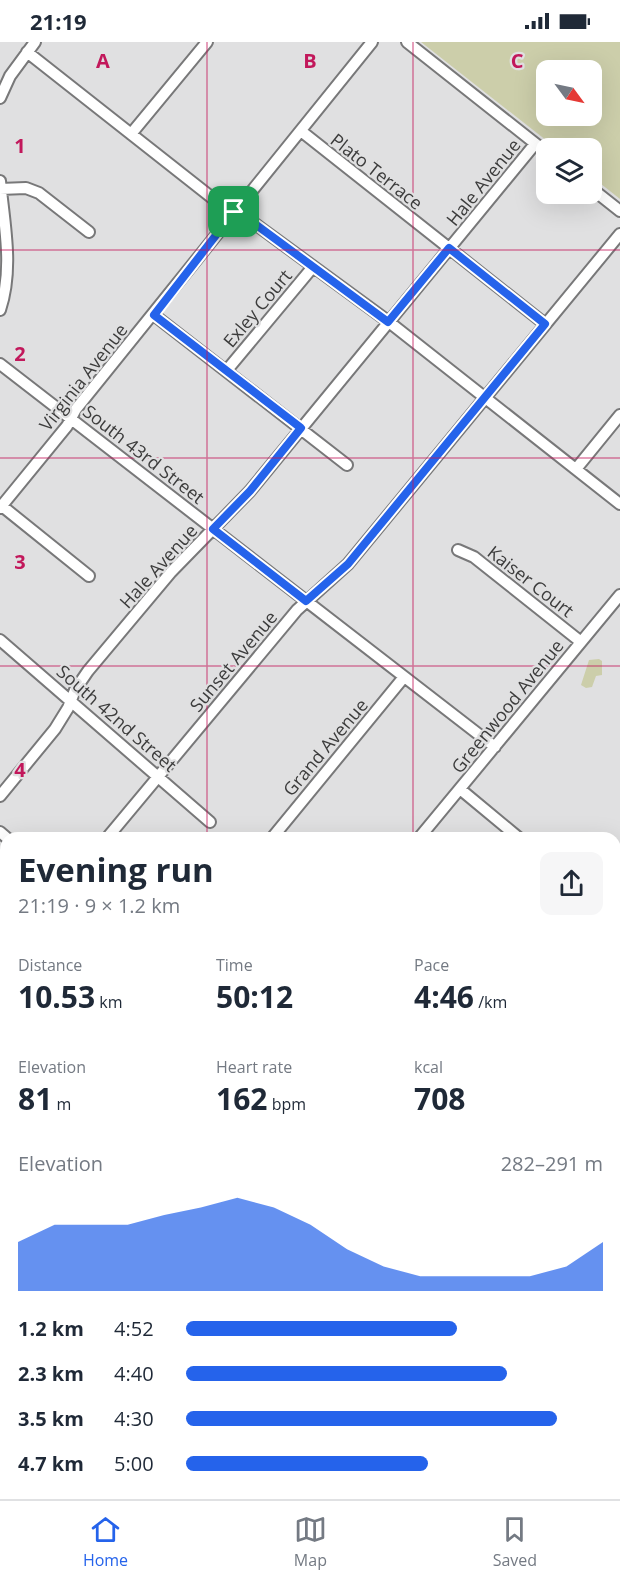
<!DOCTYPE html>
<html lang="en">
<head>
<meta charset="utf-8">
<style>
	:root { --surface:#fff; --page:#f6f6f7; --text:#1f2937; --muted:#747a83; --line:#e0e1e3; --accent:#2563eb }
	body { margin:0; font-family:"Open Sans",sans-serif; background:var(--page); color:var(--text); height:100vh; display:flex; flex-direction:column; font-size:22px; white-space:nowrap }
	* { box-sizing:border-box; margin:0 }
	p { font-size:20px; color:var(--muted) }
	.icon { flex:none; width:33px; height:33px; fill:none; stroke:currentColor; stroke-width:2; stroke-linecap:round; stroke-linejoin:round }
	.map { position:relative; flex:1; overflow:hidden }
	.drawer { position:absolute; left:0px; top:790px; width:621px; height:668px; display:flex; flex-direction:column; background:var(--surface); border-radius:18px 18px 0 0; box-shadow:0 6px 24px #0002 }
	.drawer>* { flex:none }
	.needle { width:39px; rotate:123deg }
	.buttons { position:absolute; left:536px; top:18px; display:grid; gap:12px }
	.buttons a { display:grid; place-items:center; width:66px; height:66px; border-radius:12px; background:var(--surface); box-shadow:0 6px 24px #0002; font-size:30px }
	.pin { position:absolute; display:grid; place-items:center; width:51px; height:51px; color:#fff; margin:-26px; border-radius:12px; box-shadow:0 3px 9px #0006 }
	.round { display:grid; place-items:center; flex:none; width:63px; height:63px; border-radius:12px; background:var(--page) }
	.headline { display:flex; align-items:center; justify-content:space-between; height:102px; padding:0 18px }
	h1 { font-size:33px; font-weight:700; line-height:45px }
	.figures { display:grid; grid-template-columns:repeat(3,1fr); gap:9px; height:102px; padding:6px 18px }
	.figures div { display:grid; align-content:center }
	.figures b { font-size:30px; font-weight:700 }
	.figures small { font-size:16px; font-weight:400 }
	.figures p { font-size:16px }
	.chart { height:168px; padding:12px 18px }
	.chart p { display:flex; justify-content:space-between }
	.chart svg { width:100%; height:108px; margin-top:6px; fill:var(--accent); opacity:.7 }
	ul { padding:0 18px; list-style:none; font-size:20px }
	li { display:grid; grid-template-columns:96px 72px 1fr; align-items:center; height:45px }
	li i { height:15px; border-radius:8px; background:var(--accent) }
	.status { display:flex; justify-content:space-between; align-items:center; height:42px; padding:0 30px; background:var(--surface); direction:ltr }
	.status svg { height:16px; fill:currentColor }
	.menu { display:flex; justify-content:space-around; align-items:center; height:84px; border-top:2px solid var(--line); background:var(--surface); font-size:16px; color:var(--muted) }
	.menu a { display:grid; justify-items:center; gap:3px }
	.menu .active { color:var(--accent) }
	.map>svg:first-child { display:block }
</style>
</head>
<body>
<div class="status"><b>21:19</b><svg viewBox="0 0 49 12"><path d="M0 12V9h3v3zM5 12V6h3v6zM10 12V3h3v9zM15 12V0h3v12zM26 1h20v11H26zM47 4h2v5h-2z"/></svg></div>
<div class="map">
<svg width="620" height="1457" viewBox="0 0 620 1457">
	<rect width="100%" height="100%" fill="#e0e0e1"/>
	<path fill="#ccceaa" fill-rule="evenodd" d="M421,0H620V157L591,134V106H556ZM546,28H591V74H546Z
		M599,617L602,619V633L596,634L592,645L586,646L581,643L589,618Z"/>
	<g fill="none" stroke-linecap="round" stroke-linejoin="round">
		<g stroke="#787879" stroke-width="14">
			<path id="minor" d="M407,0L546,110
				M27,10L225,166L247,176L389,280L620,462
				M0,56L10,34L35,0
				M301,89L545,282
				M131,92L207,0
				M0,139C4,181 14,226 0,268
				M591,146L620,169
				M0,147L26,146L39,151L89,190
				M154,273L347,423
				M0,322L495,705
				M227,328L312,226
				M576,427L620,373
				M2,464L89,534
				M0,466L67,384L76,367L372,0
				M458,508L474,515L581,600
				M0,598L210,780
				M460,747L519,796
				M0,754L55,687L68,666L75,648L88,629L171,530L250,449L535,102
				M0,790L7,796
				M107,796L297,568L348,522L620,192
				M272,796L404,635
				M419,796L620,553
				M615,918L620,922
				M0,926L6,919
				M0,1011L6,1016
				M0,1099L6,1092
				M615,1103L620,1097
				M0,1161L6,1166
				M615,1282L620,1286
				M0,1306L6,1298
				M615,1399L620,1392
				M0,1451L6,1457
				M190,1452L196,1457
				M374,1452L378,1457
				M608,1452L615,1457
				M97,1457L101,1452
				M323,1457L327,1452
				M574,1457L578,1452"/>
		</g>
		<use href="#minor" stroke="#fff" stroke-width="10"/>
	</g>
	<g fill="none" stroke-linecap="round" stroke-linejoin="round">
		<g stroke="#fff" stroke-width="12">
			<path id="route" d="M234,170L247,176L388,280L449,206L545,282L348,522L306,559L213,487L250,449L301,386L154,273Z"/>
		</g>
		<use href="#route" stroke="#2563eb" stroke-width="8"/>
	</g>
	<path fill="none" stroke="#c2185b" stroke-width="1.5" stroke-opacity="0.55" d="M207,0V796M413,0V796M0,208H620M0,416H620M0,624H620M0,833H6M615,833H620M0,1041H6M615,1041H620M0,1249H6M615,1249H620M207,1452V1457M413,1452V1457"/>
	<g text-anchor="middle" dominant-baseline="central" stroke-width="4.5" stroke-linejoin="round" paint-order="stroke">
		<g font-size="18" fill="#3c3c3c" stroke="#e0e0e1">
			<text transform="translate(377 129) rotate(38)">Plato Terrace</text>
			<text transform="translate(483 140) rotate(-51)">Hale Avenue</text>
			<text transform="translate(257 266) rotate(-50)">Exley Court</text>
			<text transform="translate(83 335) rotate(-52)">Virginia Avenue</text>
			<text transform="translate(144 412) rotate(38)">South 43rd Street</text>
			<text transform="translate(158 524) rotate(-48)">Hale Avenue</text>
			<text transform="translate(531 539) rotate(38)">Kaiser Court</text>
			<text transform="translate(233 619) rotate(-50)">Sunset Avenue</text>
			<text transform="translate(507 664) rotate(-51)">Greenwood Avenue</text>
			<text transform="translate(117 676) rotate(41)">South 42nd Street</text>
			<text transform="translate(325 705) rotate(-50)">Grand Avenue</text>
		</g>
	</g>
	<g font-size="20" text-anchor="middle" font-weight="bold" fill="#c2185b" stroke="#e0e0e1" stroke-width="4.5" stroke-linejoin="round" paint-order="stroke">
		<text x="103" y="26">A</text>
		<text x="310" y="26">B</text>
		<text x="517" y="26">C</text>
		<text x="20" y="111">1</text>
		<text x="20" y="319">2</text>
		<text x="20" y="527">3</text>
		<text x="20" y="735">4</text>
	</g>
</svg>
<div class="buttons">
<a><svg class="needle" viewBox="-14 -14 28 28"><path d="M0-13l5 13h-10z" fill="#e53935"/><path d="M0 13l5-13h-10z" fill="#747a83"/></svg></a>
<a><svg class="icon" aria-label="layers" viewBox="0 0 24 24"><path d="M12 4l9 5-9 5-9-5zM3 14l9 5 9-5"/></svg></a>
</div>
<div class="pin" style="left:234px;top:170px;background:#1e9e55"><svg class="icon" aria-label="arrive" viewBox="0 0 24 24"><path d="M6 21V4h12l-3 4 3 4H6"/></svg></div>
<section class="drawer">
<div class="headline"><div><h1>Evening run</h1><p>21:19 · 9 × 1.2 km</p></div><a class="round"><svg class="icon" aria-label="share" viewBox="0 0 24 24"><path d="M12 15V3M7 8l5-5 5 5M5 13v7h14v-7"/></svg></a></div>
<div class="figures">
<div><p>Distance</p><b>10.53<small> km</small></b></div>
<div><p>Time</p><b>50:12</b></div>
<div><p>Pace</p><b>4:46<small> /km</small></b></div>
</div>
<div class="figures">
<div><p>Elevation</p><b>81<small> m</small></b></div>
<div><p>Heart rate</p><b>162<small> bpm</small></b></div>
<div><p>kcal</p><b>708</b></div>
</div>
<div class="chart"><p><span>Elevation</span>282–291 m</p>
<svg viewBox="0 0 160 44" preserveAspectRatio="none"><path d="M0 44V24L10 17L20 17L30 17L40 13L50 10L60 6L70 10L80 17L90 27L100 34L110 38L120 38L130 38L140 38L150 34L160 24V44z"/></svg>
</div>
<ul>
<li><b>1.2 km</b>4:52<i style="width:65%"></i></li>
<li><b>2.3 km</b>4:40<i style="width:77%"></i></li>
<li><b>3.5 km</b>4:30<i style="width:89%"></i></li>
<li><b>4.7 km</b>5:00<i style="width:58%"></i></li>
</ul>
</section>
</div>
<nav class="menu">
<a class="active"><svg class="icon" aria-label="home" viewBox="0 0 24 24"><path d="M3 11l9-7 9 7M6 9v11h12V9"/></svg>Home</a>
<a><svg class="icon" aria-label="map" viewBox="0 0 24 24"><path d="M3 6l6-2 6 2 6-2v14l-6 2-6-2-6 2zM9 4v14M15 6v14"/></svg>Map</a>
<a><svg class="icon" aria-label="saved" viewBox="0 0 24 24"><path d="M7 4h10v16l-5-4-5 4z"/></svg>Saved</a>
</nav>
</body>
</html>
